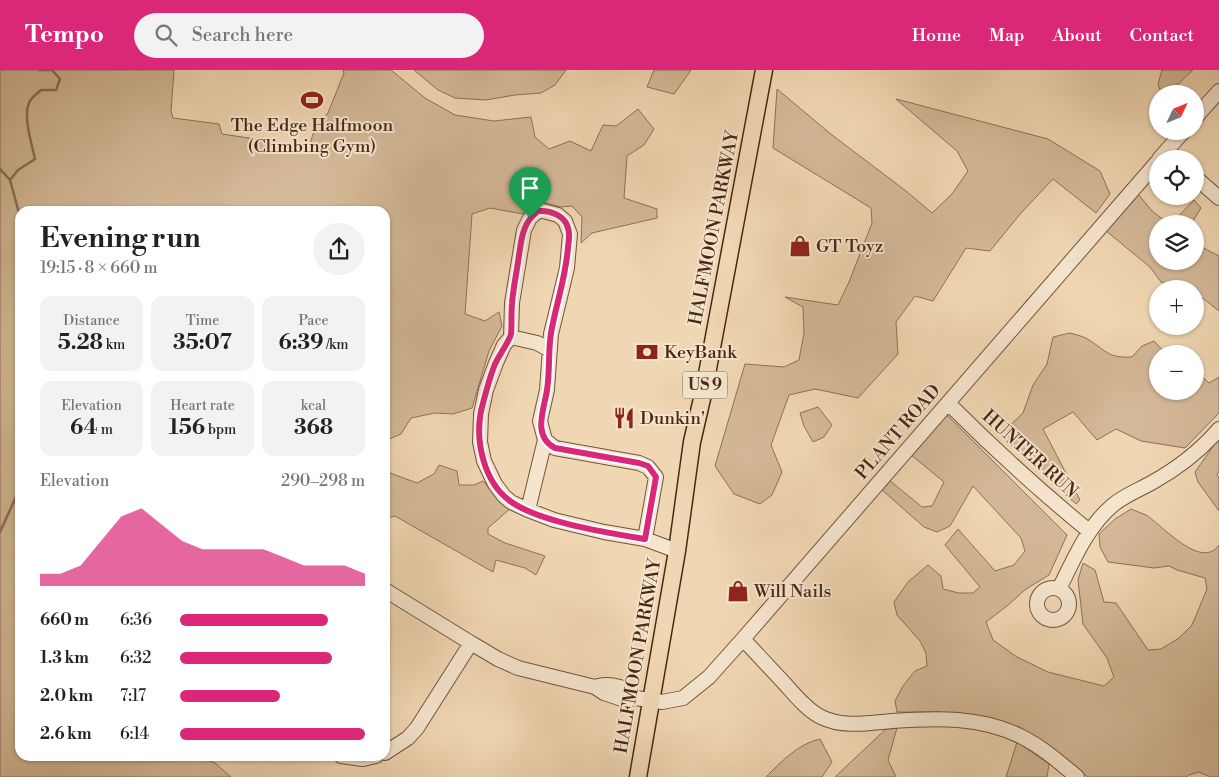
<!DOCTYPE html>
<html lang="en">
<head>
<meta charset="utf-8">
<style>
	:root { --surface:#fff; --page:#f2f2f2; --text:#222; --muted:#767676; --accent:#db2777 }
	body { margin:0; font-family:"Libre Bodoni",serif; background:var(--page); color:var(--text); height:100vh; display:flex; flex-direction:column; font-size:19px; white-space:nowrap }
	* { box-sizing:border-box; margin:0 }
	p { font-size:16px; color:var(--muted) }
	.icon { flex:none; width:28px; height:28px; fill:none; stroke:currentColor; stroke-width:2; stroke-linecap:round; stroke-linejoin:round }
	.map { position:relative; flex:1; overflow:hidden }
	.side { position:absolute; left:15px; top:136px; width:375px; height:555px; display:flex; flex-direction:column; background:var(--surface); border-radius:15px; box-shadow:0 1px 4px #0004 }
	.side>* { flex:none }
	.needle { width:32px; rotate:47deg }
	.tools { position:absolute; left:1149px; top:15px; display:grid; gap:10px }
	.tools a { display:grid; place-items:center; width:55px; height:55px; border-radius:50%; background:var(--surface); box-shadow:0 1px 4px #0004; font-size:25px }
	.pin { position:absolute; display:grid; place-items:center; width:42px; height:42px; color:#fff; margin:-51px -21px; border-radius:50% 50% 50% 0; rotate:-45deg; box-shadow:0 0 5px #0007 }
	.pin .icon { rotate:45deg }
	.round { display:grid; place-items:center; flex:none; width:52px; height:52px; border-radius:26px; background:var(--page) }
	.overview { display:flex; align-items:center; justify-content:space-between; height:85px; padding:0 25px }
	h1 { font-size:28px; font-weight:700; line-height:38px }
	.metrics { display:grid; grid-template-columns:repeat(3,1fr); gap:8px; height:85px; padding:5px 25px }
	.metrics div { display:grid; align-content:center; border-radius:12px; background:var(--page); text-align:center }
	.metrics b { font-size:21px; font-weight:700 }
	.metrics small { font-size:14px; font-weight:400 }
	.metrics p { font-size:14px }
	.chart { height:140px; padding:10px 25px }
	.chart p { display:flex; justify-content:space-between }
	.chart svg { width:100%; height:90px; margin-top:5px; fill:var(--accent); opacity:.7 }
	ul { padding:0 25px; list-style:none; font-size:16px }
	li { display:grid; grid-template-columns:80px 60px 1fr; align-items:center; height:38px }
	li i { height:12px; border-radius:6px; background:var(--accent) }
	header { display:flex; align-items:center; gap:30px; box-sizing:border-box; height:70px; padding:0 25px; background:var(--accent); color:#fff }
	header strong { font-size:24px }
	nav { display:flex; gap:28px; margin-inline-start:auto; font-size:18px }
	.search { width:350px; height:45px; background:var(--page); display:flex; align-items:center; gap:12px; box-sizing:border-box; padding:0 18px; border-radius:28px; color:var(--muted); font-size:19px }
	.map>svg:first-child { display:block }
</style>
</head>
<body>
<header>
<strong>Tempo</strong>
<div class="search"><svg class="icon" aria-label="search" viewBox="0 0 24 24"><circle cx="10" cy="10" r="6"/><path d="M15 15l6 6"/></svg>Search here</div>
<nav><a>Home</a><a>Map</a><a>About</a><a>Contact</a></nav>
</header>
<div class="map">
<svg width="1219" height="707" viewBox="0 0 1219 707">
	<rect width="100%" height="100%" fill="#f0d7b3"/>
	<filter id="stains"><feTurbulence type="fractalNoise" baseFrequency=".004" numOctaves="4"/><feColorMatrix values="0 0 0 0 .2 0 0 0 0 .09 0 0 0 0 .02 0 0 0 .5 -.17"/></filter>
	<radialGradient id="worn" r=".72"><stop offset=".6" stop-color="#630" stop-opacity="0"/><stop offset="1" stop-color="#630" stop-opacity=".3"/></radialGradient>
	<path fill="#d4b998" stroke="#8e7056" d="M0,0H174L171,41L173,48L219,54L222,64L309,77L315,58L328,43L344,3L343,0H391L425,28L455,45L494,51L531,47L535,67L549,79L570,71L591,81L603,55L616,56L638,39L654,59L644,75L627,86L624,128L657,139V148L592,163L581,173L582,147L572,136L560,137L539,131L523,144L490,138L472,144L465,244L485,251L499,242L502,256L489,281L472,338L453,344L435,343L411,348L401,364L387,370L385,380V141H20V686H199L215,693L231,707H0Z
		M414,0H566L555,15L541,23L515,25L486,30L455,28L438,20Z
		M654,0H691L674,24L647,17Z
		M1162,0H1193L1172,20H1160L1158,14Z
		M777,19L832,65L906,121L932,143L952,124L968,101L957,81L896,29L1048,69L1100,101L1110,124L1096,143L1053,109L1021,143L990,181L966,178L933,231L915,226L896,252L898,284L858,328L815,319L789,325L771,375L782,402L772,425L760,434L734,424L715,396L745,294L784,297L799,290L804,263L803,237L785,227L838,235L849,212L872,153L871,138L773,78Z
		M1138,124L1152,141L1169,154H1158V191H1195V171L1198,175L1219,186V241L1204,229L1195,226V219H1177L1161,212L1150,197L1105,160Z
		M1194,130L1201,138L1191,154H1171Z
		M1070,263C1076,265 1084,266 1089,270C1108,282 1108,288 1132,287L1142,276L1154,271L1166,284H1158V321H1195V300L1209,313L1219,307V343L1185,378L1141,371L1116,359L1097,370L1073,342L1043,359L1080,430L1076,434L1000,365L1023,343L1033,315L1047,294L1053,267Z
		M818,337L832,355L824,367L813,372L804,356L800,343Z
		M945,343L1067,465L1049,505L1026,519L1007,536L986,552L993,570L1017,587L1048,602L1104,616L1114,607L1107,588L1083,554L1078,510L1083,493L1095,500L1104,532L1116,533L1148,580L1161,579L1179,568L1192,555L1207,519L1205,508L1177,500L1169,496L1154,498L1108,492L1100,477L1099,464L1115,449L1131,439C1136,441 1141,443 1146,445C1161,454 1201,501 1219,475V707H1210L1199,702L1189,705L1187,707H1088L1061,685L962,645L938,642H897L895,631L903,616L915,601L927,596L926,583L920,571L897,545L894,532L908,512L928,495L941,506L943,519L959,523H973L980,517L945,475L958,459L995,501L1014,495L1025,481L1021,468L973,416L950,456L937,462L924,457L881,419L889,410L922,437L932,436L944,412L910,384Z
		M1219,368V401L1217,405L1219,408V441L1198,412L1195,402Z
		M439,395L457,401L459,415H474L483,411L496,425L511,438L488,458V464L505,473L545,486L536,505L525,498L496,490L493,502L395,446L385,449V401L417,413L434,404Z
		M897,658L888,690L896,707H835L886,659Z
		M820,669L832,692L822,707H766C782,691 798,674 820,669Z
		M1017,672L1049,694L1047,707H1006Z"/>
	<g fill="none" stroke-linecap="round" stroke-linejoin="round">
		<path stroke="#8b6e53" stroke-width="2.5" d="M39,0H51
			M0,99L10,110
			M20,154L19,143L10,110L18,100L35,89C32,75 22,44 30,31C32,27 38,23 41,20H56L60,9L52,0
			M0,462L20,418"/>
		<g stroke="#73543c" stroke-width="16">
			<path id="minor" d="M1195,48L1219,21
				M1159,89L1184,61
				M1195,107L1219,128
				M511,267L537,273L550,280
				M948,333C993,378 1040,421 1089,461
				M545,370L555,378L639,393L648,397L656,407L645,469
				M528,440L545,370L540,351L547,320L551,264L567,198L570,164L565,151L558,145L543,141H538L530,148L524,160L512,233L511,267L504,275L496,293L486,320L481,344L480,372L484,391L495,414L504,426L511,432L528,440L554,450L604,462L645,469L677,481
				M1037 534a16 16 0 1 1 32 0a16 16 0 1 1-32 0Z
				M1059,519C1074,489 1087,457 1113,435C1125,425 1139,420 1153,412C1178,398 1200,381 1219,359
				M385,520L471,573L417,658L408,668L385,683
				M743,569C757,584 771,599 785,614C795,625 807,640 821,647C843,658 869,653 892,651C936,648 981,646 1022,667C1042,677 1059,692 1077,707
				M471,573L498,589L518,598L595,617L604,623L625,630L636,628L662,632L683,628L709,607L743,569L1158,91
				M598,616C611,613 628,617 636,628
				M341,686L363,689L376,686"/>
		</g>
		<g stroke="#492815" stroke-width="19">
			<path id="major" d="M638,707L677,481L692,372L704,320L764,0"/>
		</g>
		<use href="#minor" stroke="#f5e5ce" stroke-width="14"/>
		<use href="#major" stroke="#f0d7b3" stroke-width="16"/>
	</g>
	<g fill="none" stroke-linecap="round" stroke-linejoin="round">
		<g stroke="#fff" stroke-width="10">
			<path id="route" d="M538,141C551,140 565,146 568,158C570,164 569,171 568,177C566,207 556,234 551,263C548,282 550,301 547,320C544,340 532,366 555,378L639,393L648,396L656,407L645,469C609,463 538,452 510,431C484,412 475,372 481,341C485,325 489,309 495,294C498,287 510,270 511,264C512,254 511,244 512,234C513,218 517,201 519,185C521,173 522,159 530,149C532,146 535,144 538,141Z"/>
		</g>
		<use href="#route" stroke="#db2777" stroke-width="6"/>
	</g>
	<defs>
		<g id="stadium-bare" transform="scale(1.725)"><path d="M0-5a6.5 5 0 1 0 0 10a6.5 5 0 1 0 0-10ZM-3.5-1.8h7v3.6h-7Z" fill="#8f2418" stroke="#f5e5ce" stroke-width="2.5" paint-order="stroke"/></g>
		<g id="shop-bare" transform="scale(1.725)"><path d="M-5-2.5h2.3a2.7 3.5 0 0 1 5.4 0H5L5.5 6h-11ZM-1.5-2.5h3a1.5 2.3 0 0 0-3 0Z" fill="#8f2418" stroke="#f5e5ce" stroke-width="2.5" paint-order="stroke"/></g>
		<g id="bank-bare" transform="scale(1.725)"><path d="M-6-4H6V4H-6ZM0-2.3a2.3 2.3 0 1 0 0 4.6a2.3 2.3 0 1 0 0-4.6Z" fill="#8f2418" stroke="#f5e5ce" stroke-width="2.5" paint-order="stroke"/></g>
		<g id="restaurant-bare" transform="scale(1.725)"><path d="M-5-6h1v4h1v-4h1v4h1v-4h1v5L-1.5 .5V6h-2V.5L-5-1ZM5-6V6H3V1.5H1.5Q1.5-4 5-6Z" fill="#8f2418" stroke="#f5e5ce" stroke-width="2.5" paint-order="stroke"/></g>
	</defs>
	<g fill-rule="evenodd">
		<use href="#stadium-bare" x="312" y="30"/>
		<use href="#shop-bare" x="800" y="176"/>
		<use href="#bank-bare" x="647" y="282"/>
		<use href="#restaurant-bare" x="624" y="348"/>
		<use href="#shop-bare" x="738" y="521"/>
	</g>
	<g text-anchor="middle" dominant-baseline="central" stroke-width="4" stroke-linejoin="round" paint-order="stroke">
		<rect fill="#f5e5ce" stroke="#7d614c" stroke-width="1" x="682.5" y="301.5" width="45" height="27" rx="4"/>
		<g font-size="16" font-weight="bold" fill="#492815">
			<text x="705" y="315">US 9</text>
		</g>
		<g font-size="18" fill="#492815" stroke="#f5e5ce" text-anchor="start">
			<text x="312" y="55" text-anchor="middle">The Edge Halfmoon<tspan x="312" dy="21">(Climbing Gym)</tspan></text>
			<text x="816" y="176">GT Toyz</text>
			<text x="664" y="282">KeyBank</text>
			<text x="640" y="348">Dunkin'</text>
			<text x="754" y="521">Will Nails</text>
		</g>
		<g font-size="18" fill="#492815" stroke="#f5e5ce">
			<text transform="translate(714 158) rotate(-79)">HALFMOON PARKWAY</text>
			<text transform="translate(898 362) rotate(-49)">PLANT ROAD</text>
			<text transform="translate(1030 384) rotate(42)">HUNTER RUN</text>
			<text transform="translate(638 586) rotate(-80)">HALFMOON PARKWAY</text>
		</g>
	</g>
	<rect width="100%" height="100%" filter="url(#stains)"/>
	<rect width="100%" height="100%" fill="url(#worn)"/>
</svg>
<div class="tools">
<a><svg class="needle" viewBox="-14 -14 28 28"><path d="M0-13l5 13h-10z" fill="#e53935"/><path d="M0 13l5-13h-10z" fill="#767676"/></svg></a>
<a><svg class="icon" aria-label="locate" viewBox="0 0 24 24"><circle cx="12" cy="12" r="6"/><path d="M12 2v4M12 18v4M2 12h4M18 12h4"/></svg></a>
<a><svg class="icon" aria-label="layers" viewBox="0 0 24 24"><path d="M12 4l9 5-9 5-9-5zM3 14l9 5 9-5"/></svg></a>
<a>+</a>
<a>−</a>
</div>
<div class="pin" style="left:530px;top:148px;background:#1e9e55"><svg class="icon" aria-label="arrive" viewBox="0 0 24 24"><path d="M6 21V4h12l-3 4 3 4H6"/></svg></div>
<section class="side">
<div class="overview"><div><h1>Evening run</h1><p>19:15 · 8 × 660 m</p></div><a class="round"><svg class="icon" aria-label="share" viewBox="0 0 24 24"><path d="M12 15V3M7 8l5-5 5 5M5 13v7h14v-7"/></svg></a></div>
<div class="metrics">
<div><p>Distance</p><b>5.28<small> km</small></b></div>
<div><p>Time</p><b>35:07</b></div>
<div><p>Pace</p><b>6:39<small> /km</small></b></div>
</div>
<div class="metrics">
<div><p>Elevation</p><b>64<small> m</small></b></div>
<div><p>Heart rate</p><b>156<small> bpm</small></b></div>
<div><p>kcal</p><b>368</b></div>
</div>
<div class="chart"><p><span>Elevation</span>290–298 m</p>
<svg viewBox="0 0 160 44" preserveAspectRatio="none"><path d="M0 44V38L10 38L20 34L30 22L40 10L50 6L60 14L70 22L80 26L90 26L100 26L110 26L120 30L130 34L140 34L150 34L160 38V44z"/></svg>
</div>
<ul>
<li><b>660 m</b>6:36<i style="width:80%"></i></li>
<li><b>1.3 km</b>6:32<i style="width:82%"></i></li>
<li><b>2.0 km</b>7:17<i style="width:54%"></i></li>
<li><b>2.6 km</b>6:14<i style="width:100%"></i></li>
</ul>
</section>
</div>
</body>
</html>
